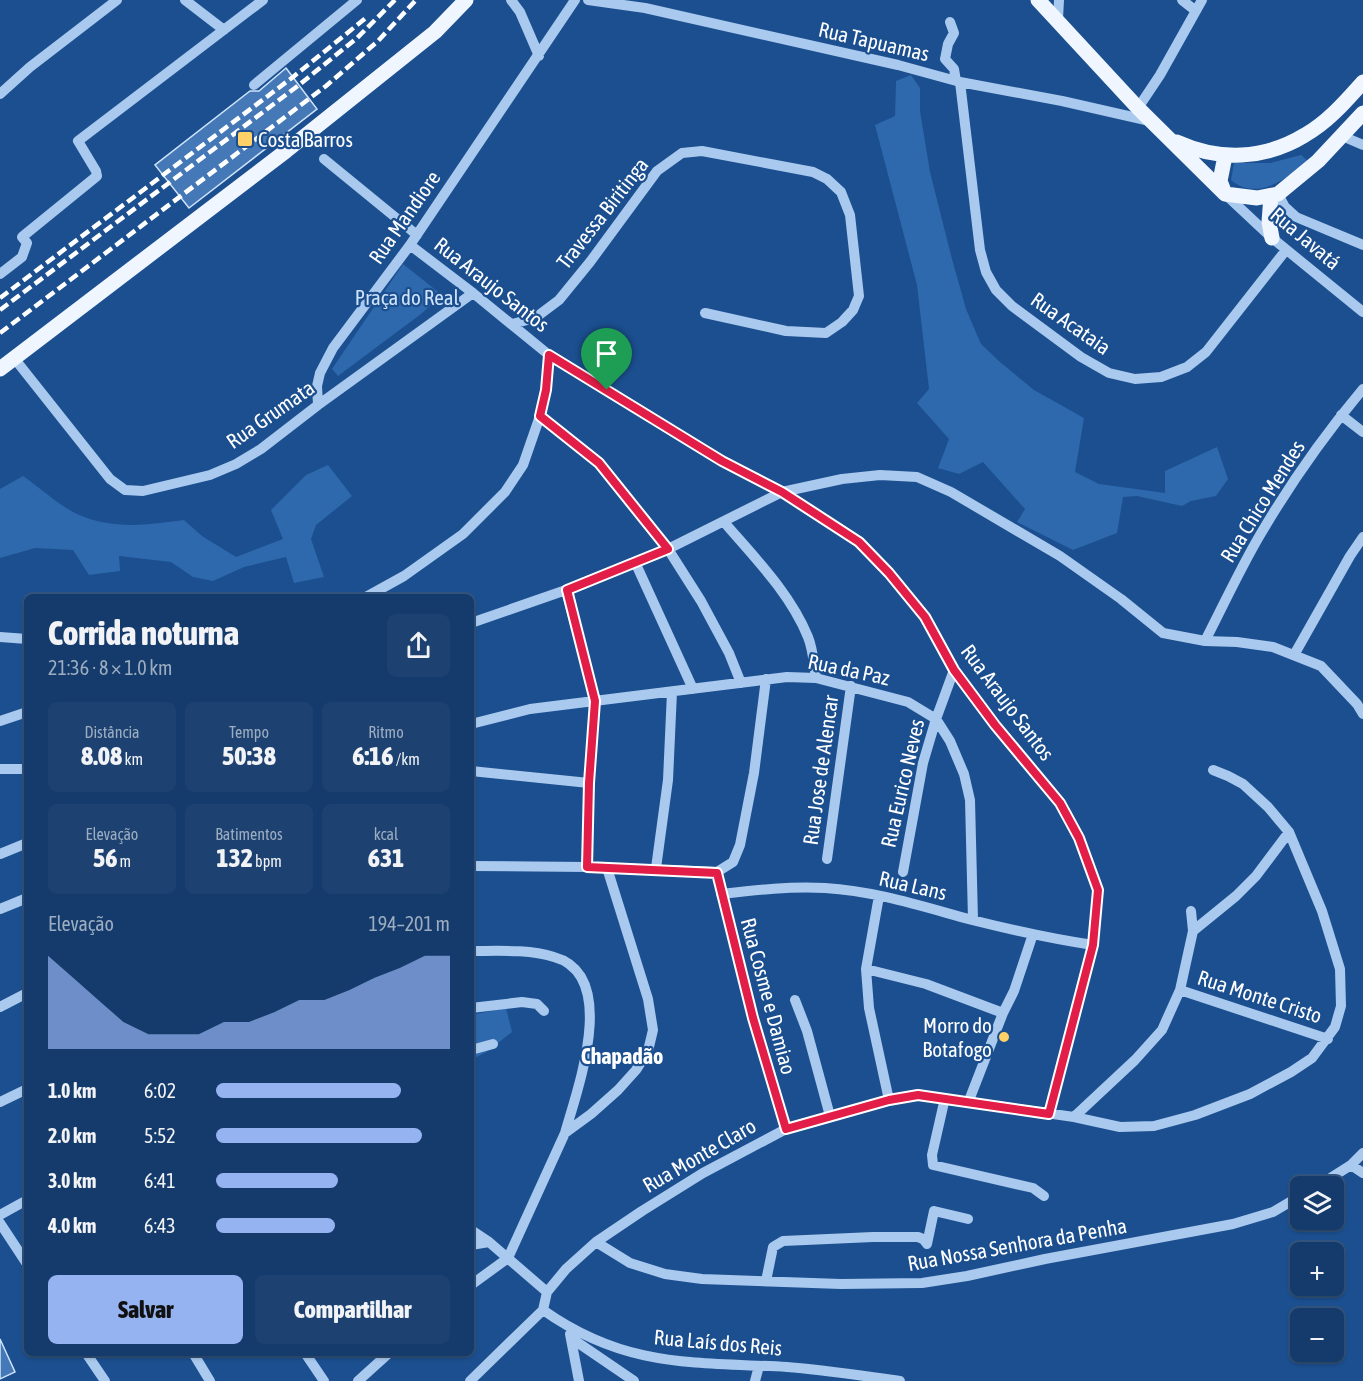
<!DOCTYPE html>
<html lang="pt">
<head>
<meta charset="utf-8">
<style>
	:root { --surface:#143b6b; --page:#1d4271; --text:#f1f3f6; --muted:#9dadc1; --line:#33557e; --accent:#95b2f1 }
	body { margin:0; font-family:"Asap Condensed",sans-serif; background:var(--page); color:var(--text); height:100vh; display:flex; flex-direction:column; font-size:22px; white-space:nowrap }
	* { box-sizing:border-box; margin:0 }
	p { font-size:20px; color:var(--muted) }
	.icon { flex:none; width:33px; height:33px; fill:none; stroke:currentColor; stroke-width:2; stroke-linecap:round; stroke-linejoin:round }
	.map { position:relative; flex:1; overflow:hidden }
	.sheet { position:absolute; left:24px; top:594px; width:450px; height:762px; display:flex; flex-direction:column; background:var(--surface); border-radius:9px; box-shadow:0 2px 4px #0004,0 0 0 2px var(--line) }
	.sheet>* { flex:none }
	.buttons { position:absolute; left:1290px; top:1176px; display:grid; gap:12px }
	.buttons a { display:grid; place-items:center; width:54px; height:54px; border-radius:9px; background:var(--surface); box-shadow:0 2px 4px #0004,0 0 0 2px var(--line); font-size:30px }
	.pin { position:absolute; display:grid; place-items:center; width:51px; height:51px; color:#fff; margin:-62px -26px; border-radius:50% 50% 50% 0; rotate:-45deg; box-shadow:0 0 6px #0007 }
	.pin .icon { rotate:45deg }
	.round { display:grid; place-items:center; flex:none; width:63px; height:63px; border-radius:9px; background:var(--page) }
	.headline { display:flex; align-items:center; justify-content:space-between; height:102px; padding:0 24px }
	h1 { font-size:33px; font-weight:800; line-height:45px }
	.stats { display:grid; grid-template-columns:repeat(3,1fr); gap:9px; height:102px; padding:6px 24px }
	.stats div { display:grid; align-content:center; border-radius:9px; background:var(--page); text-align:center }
	.stats b { font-size:26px; font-weight:800 }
	.stats small { font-size:16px; font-weight:400 }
	.stats p { font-size:16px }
	.chart { height:168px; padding:12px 24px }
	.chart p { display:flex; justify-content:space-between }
	.chart svg { width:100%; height:108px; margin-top:6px; fill:var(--accent); opacity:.7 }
	.action { display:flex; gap:12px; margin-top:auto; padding:12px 24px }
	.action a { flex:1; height:69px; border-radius:9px; background:var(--accent); color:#111; font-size:24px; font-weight:800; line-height:69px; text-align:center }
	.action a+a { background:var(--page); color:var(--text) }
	ul { padding:0 24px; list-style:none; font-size:20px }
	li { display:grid; grid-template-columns:96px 72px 1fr; align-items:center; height:45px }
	li i { height:15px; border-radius:8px; background:var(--accent) }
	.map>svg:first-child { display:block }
</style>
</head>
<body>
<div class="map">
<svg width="1363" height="1381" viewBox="0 0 1363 1381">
	<rect width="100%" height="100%" fill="#1b4f8f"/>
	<path fill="#2e69ad" d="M911,75L920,88V111L930,172L952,259L966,309L981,344L1000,362L1034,390L1084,418L1075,472L1099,484L1165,493V471L1217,447L1228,479L1216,496L1191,501L1182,506L1137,496L1123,497L1117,533L1073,550L1017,522L1025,509L983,462L959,474L938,468L949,439L917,403L929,389L917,285L875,125L895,116L896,81Z
		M1301,155L1309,162C1287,178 1256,202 1231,180L1234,163H1270Z
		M403,264L442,295L421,314L338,376L332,369Z
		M328,465L352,496L316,525L311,539L324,577L294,583L286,557L244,567L213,581L193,577L171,562L119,556L120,571L89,575L73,550L35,548L0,558V489L23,476C39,487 60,506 77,514C112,530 148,525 184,520L202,536L236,557L283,539L271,510L306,475Z
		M506,1008L512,1032L488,1051L471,1060V1015Z"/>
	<path fill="#4478b7" stroke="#cfe3fa" stroke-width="1.5" d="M286,68L317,109L189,208L155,165L250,91H259Z
		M0,1339L15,1372L0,1379Z"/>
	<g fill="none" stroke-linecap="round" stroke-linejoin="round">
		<path stroke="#a9c9ee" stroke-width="10" d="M185,0L224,30
			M511,0L520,12L539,56
			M588,0L645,8L898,65L960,82L1062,101L1150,121
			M1182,0L1196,11
			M1058,19L1059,0
			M950,22L954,33L948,44L945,59L954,69L956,81
			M960,82L980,250L986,272L996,290L1012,306L1081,357L1109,373L1135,379L1161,377L1187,367L1206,352L1286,250
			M254,85L357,0
			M0,94L30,67L117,0
			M1138,108L1160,75L1202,0
			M1342,136L1363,145
			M324,159L417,235
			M1225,194L1272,238L1363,312
			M1278,194L1285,207L1296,217L1363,245
			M410,245L473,293L549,355L722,461L782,492L859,542L889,573L925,617L954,670L995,725L1060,803L1079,838L1098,890L1093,945L1049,1114
			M0,274L22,257L27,243L22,237L97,176L96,171L78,141L263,0
			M512,324L535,318L559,300L590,262L657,171L682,153L702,151L813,172L827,179L841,192L850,215L859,296L853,310L842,322L826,333L786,331L705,313
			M14,358L110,479L125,490L143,491L210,475L236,464L261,449L318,405L473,293
			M318,405L317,386L320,373L333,348L410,245L575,0
			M1341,415L1363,432
			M540,416L599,463L668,549L701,601L729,653L741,683
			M724,522C754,557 790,593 808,637C813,649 814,665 816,678
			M635,562L693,689
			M566,590L595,701L589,783L587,867
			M366,597L404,576L463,534L505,492L523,465L540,416L546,390L549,355
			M471,623L566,590L668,549L782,492L842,479L880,475L917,477L951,492L1060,556L1121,599L1163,633L1205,641L1237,642L1273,647L1321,666L1357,704L1363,714
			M0,637L27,639
			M1205,641C1223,606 1240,569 1260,535C1290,484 1325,434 1363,389
			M1294,655L1350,556L1363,537
			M0,721L27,712
			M471,724L530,709L787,677L816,678L908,702L936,719L950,741L964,774L970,800L973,920
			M0,769H27
			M471,771L589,783
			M0,854L27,843
			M827,859L851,686
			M471,866L587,867L717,872
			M656,868L668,780L672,692
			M717,872L753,1018L786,1129
			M717,872L733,862L740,845L754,773L766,679
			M903,872L923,763L936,719L954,670
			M721,894C756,890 790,886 825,888C876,891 924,907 972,920C1012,930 1052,939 1093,945
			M879,896L866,969L869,1008L889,1100
			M0,909L27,898
			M1193,931L1236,896L1256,876L1289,832
			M471,951C498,951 528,949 554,957C620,975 577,1090 565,1133
			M866,969L926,984L1003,1013
			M1180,990L1328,1039
			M795,1000L807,1031L830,1116
			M0,1007L27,993
			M471,1008L522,1002L537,1004L544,1011
			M471,1050L493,1044
			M945,1098L932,1155L933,1165L1033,1188L1044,1196
			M0,1102L27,1089
			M968,1103L1003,1013L1014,991L1033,934
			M1074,1117L1135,1060L1162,1030L1180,990L1193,931L1191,911
			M1351,1165L1363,1173
			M1318,1186L1351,1165L1363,1153
			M0,1215L27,1200
			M0,1223L27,1264
			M471,1230L489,1242L547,1292
			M596,1242L630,1263L665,1274L702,1279L841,1284L922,1283L967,1276L1045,1259L1233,1224L1273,1212L1300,1196
			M927,1244L934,1211L968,1219
			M471,1245L489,1242
			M766,1281L773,1247L783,1241L873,1237H918L923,1239L927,1244
			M471,1285L508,1258L565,1133L591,1114L618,1090L636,1070L648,1051L653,1030L648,999L607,868
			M543,1310C625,1368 692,1362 787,1367C825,1370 863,1376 900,1381
			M570,1334L579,1381
			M571,1338L634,1381
			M86,1353L105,1381
			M193,1353L210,1381
			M305,1353L324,1381
			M358,1381L389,1353
			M470,1381L543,1310L547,1292L566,1269L596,1242L642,1211L703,1173L786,1129L889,1100L918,1095L1074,1117L1120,1127L1154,1126L1195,1115L1250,1094L1291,1072L1312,1058L1335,1027L1341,1006L1340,969L1322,911L1289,832L1268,807L1243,784L1228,776L1213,770
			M755,1381L759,1366"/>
		<path stroke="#f0f6ff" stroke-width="15" d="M1038,0L1138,108L1225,194L1257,198L1278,194L1318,161L1363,113
			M1177,142C1219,161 1264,160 1305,135C1328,122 1346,101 1363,82
			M1225,156L1220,181L1225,194
			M1271,196L1269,222L1272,238
			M0,369L286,151L435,32L466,0"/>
		<path stroke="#fff" stroke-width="4.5" stroke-dasharray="10 4.5" stroke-linecap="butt" d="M0,298L293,77L367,17
			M0,310L299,85L357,38L395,0
			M0,333L326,86L378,41L416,0"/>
	</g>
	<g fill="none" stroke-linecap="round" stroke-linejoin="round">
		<g stroke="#fff" stroke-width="12">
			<path id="route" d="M549,355L722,461L782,492L859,542L889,573L925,617L954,670L995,725L1060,803L1079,838L1098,890L1093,945L1049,1114L918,1095L889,1100L786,1129L753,1018L717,873L587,867L589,783L595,701L567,590L668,549L599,463L540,416L546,390Z"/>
		</g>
		<use href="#route" stroke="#e11d48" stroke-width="8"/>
	</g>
	<g fill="#ffd166" stroke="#1b4f8f" stroke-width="2">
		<rect x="237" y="131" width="16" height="16" rx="3"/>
		<circle cx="1004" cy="1037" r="6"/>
	</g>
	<g text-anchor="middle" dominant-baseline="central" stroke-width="4.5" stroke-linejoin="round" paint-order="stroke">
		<g font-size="21" fill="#fff" stroke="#1b4f8f">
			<text transform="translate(874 41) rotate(13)">Rua Tapuamas</text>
			<text transform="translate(602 213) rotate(-52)">Travessa Biritinga</text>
			<text transform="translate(404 217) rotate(-55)">Rua Mandiore</text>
			<text transform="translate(1306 238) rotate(40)">Rua Javatá</text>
			<text transform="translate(492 284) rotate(38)">Rua Araujo Santos</text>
			<text transform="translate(1071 323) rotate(35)">Rua Acataia</text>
			<text transform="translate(270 414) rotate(-35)">Rua Grumata</text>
			<text transform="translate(1262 501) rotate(-58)">Rua Chico Mendes</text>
			<text transform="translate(849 669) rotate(12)">Rua da Paz</text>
			<text transform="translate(1008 702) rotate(53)">Rua Araujo Santos</text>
			<text transform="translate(820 770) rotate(-82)">Rua Jose de Alencar</text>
			<text transform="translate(902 783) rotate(-77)">Rua Eurico Neves</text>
			<text transform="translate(913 885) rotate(13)">Rua Lans</text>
			<text transform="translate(769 996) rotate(75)">Rua Cosme e Damiao</text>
			<text transform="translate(1260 996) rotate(18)">Rua Monte Cristo</text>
			<text transform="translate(699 1155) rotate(-30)">Rua Monte Claro</text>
			<text transform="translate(1017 1244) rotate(-10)">Rua Nossa Senhora da Penha</text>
			<text transform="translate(718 1342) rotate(5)">Rua Laís dos Reis</text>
		</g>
		<g font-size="21" fill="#fff" stroke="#1b4f8f" text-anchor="start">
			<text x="258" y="139">Costa Barros</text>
			<text x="992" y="1025" text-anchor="end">Morro do<tspan x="992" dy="24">Botafogo</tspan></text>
		</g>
		<g font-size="21" fill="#cfe3fa" stroke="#1b4f8f">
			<text x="407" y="297">Praça do Real</text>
		</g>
		<g font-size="22" font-weight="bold" fill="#fff" stroke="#1b4f8f">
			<text x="622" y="1056">Chapadão</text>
		</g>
	</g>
</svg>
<div class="buttons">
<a><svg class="icon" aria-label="layers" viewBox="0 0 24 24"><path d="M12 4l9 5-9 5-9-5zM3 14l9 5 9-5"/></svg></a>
<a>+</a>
<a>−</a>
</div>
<div class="pin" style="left:607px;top:390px;background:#1e9e55"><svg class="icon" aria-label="arrive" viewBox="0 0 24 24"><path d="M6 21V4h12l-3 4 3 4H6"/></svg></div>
<section class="sheet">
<div class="headline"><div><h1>Corrida noturna</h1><p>21:36 · 8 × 1.0 km</p></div><a class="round"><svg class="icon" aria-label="share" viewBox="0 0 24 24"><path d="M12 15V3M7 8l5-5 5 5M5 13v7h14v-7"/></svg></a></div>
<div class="stats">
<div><p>Distância</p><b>8.08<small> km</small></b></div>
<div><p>Tempo</p><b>50:38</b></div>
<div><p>Ritmo</p><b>6:16<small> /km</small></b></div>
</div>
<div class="stats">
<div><p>Elevação</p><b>56<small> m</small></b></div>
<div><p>Batimentos</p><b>132<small> bpm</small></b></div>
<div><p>kcal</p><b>631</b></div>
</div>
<div class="chart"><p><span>Elevação</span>194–201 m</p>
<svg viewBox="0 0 160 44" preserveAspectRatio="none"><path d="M0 44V6L10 15L20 24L30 33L40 38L50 38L60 38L70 33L80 33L90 29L100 24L110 24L120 20L130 15L140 11L150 6L160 6V44z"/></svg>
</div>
<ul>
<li><b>1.0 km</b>6:02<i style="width:79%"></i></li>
<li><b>2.0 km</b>5:52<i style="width:88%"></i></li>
<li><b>3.0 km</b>6:41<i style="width:52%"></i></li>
<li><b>4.0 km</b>6:43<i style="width:51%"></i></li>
</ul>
<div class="action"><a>Salvar</a><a>Compartilhar</a></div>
</section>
</div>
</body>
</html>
